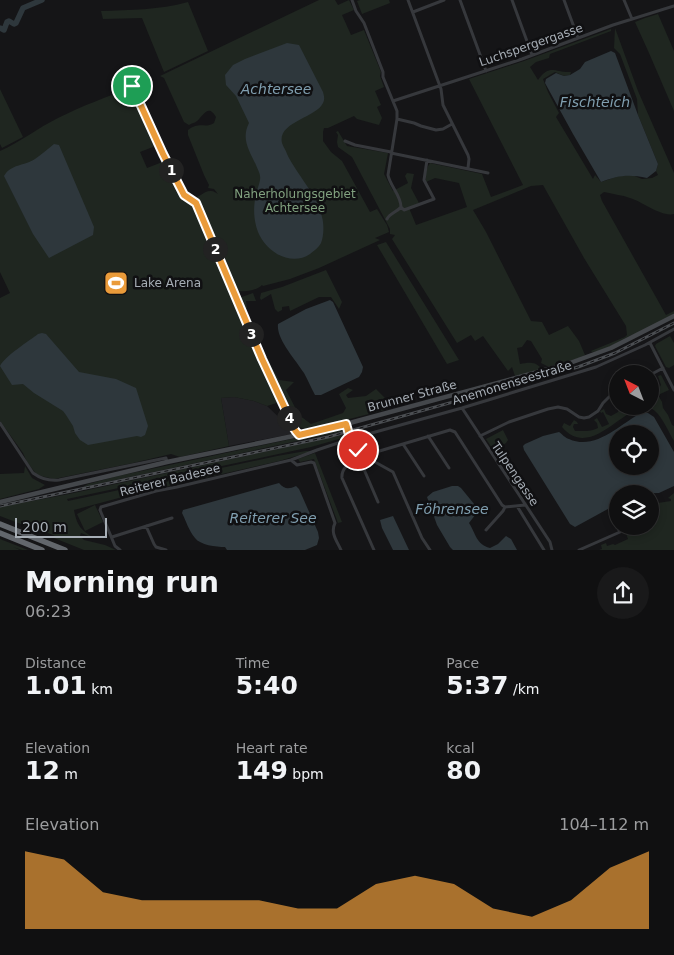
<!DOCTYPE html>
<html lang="en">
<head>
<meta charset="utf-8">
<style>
	:root { --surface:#101011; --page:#19191a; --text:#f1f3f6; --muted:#9c9d9f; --line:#303031; --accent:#ea9b3a }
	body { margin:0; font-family:"DejaVu Sans",sans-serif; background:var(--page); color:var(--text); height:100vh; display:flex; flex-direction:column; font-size:19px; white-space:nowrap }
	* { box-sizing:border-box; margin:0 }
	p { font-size:16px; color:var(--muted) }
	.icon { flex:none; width:28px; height:28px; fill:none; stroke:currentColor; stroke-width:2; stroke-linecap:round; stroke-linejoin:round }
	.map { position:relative; height:550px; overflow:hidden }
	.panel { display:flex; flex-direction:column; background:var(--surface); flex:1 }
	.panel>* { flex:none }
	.needle { width:32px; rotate:318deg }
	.tools { position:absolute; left:609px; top:365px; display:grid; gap:10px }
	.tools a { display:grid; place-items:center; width:50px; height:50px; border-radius:50%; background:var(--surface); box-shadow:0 2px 8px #0003,0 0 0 1px var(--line); font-size:25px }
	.scale { position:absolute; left:15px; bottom:12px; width:92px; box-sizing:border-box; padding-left:5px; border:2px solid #a7aeb6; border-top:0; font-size:14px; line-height:18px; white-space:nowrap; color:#a7aeb6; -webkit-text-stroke:4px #101012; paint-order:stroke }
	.pin { position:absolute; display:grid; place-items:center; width:42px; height:42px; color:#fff; margin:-21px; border:2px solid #fff; border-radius:50%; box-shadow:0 1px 5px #0007 }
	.km { position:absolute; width:25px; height:25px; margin:-12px; border-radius:50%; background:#222; color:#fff; font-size:14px; line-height:25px; text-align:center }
	.round { display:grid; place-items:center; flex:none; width:52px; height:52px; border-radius:26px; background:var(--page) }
	.overview { display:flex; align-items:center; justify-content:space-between; height:85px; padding:0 25px }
	h1 { font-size:28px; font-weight:700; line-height:38px }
	.stats { display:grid; grid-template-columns:repeat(3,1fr); gap:8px; height:85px; padding:5px 25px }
	.stats div { display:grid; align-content:center }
	.stats b { font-size:25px; font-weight:700 }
	.stats small { font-size:14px; font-weight:400 }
	.stats p { font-size:14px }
	.chart { height:140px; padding:10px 25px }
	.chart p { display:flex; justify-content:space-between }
	.chart svg { width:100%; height:90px; margin-top:5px; fill:var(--accent); opacity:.7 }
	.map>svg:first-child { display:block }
</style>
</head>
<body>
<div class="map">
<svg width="674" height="550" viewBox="0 0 674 550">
	<rect width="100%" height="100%" fill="#151517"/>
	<path fill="#212124" d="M234,397L254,401L267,406L286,424L292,434L229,446L221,398Z"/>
	<path fill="#1f2620" d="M319,0H335L338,5L349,0L354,10L342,15L351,35L364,30L381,72L380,76L384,87L375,91L381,105L377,107L382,118L379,125L357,119L354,116L328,128H324L323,132V141L331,152L342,161L370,212L377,209L387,225L389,232L375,238L380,240L319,268L290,279L263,286L262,285C256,291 243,292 236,291L194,198C200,197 205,190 211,191C214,191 216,193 218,194L214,189L208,188L209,185L204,175L188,135V130C200,121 205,129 214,123L216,117C208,103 203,116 197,121C195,123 192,123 189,125L184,122L164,78L160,76Z
		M360,0H389L390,3L362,14L357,1Z
		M188,2L208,51L164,72L142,18L103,19L101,11C130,10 159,10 188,2Z
		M658,14L674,51V111L649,53L635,22L645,18Z
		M615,28L638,91L674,173V214C661,217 643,202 630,198C622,195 612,194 604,192L600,195L602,201L666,315L674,311V314L638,333C622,337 609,351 592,352L591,351L625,337L627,335L626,326L584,258L543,185L531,186L473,210L486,232L531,321L542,322L549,335L568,326L579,341L585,355L579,358L549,367L541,363L542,359L531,341L527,340L522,347L517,348L520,364C527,363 534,361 540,367V369L538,371L515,376L512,367L508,371L483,336L475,341L471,335L457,343L392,239L395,235L390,234V229L352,157L338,147L337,142L338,135L336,132L338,131L347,146L388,153L384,174L393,191L408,183L405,176L407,173L414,174L411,188L419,203L409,208L416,225L467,207L459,183L435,178L426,182C425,176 426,168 430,163L482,174L491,197L523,185L469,79L524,61L611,29V31L550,54L549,58L536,62L530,67L538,80C550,63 555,73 571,72L570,75L564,76L555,72L543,79L548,92L559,113L556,117L593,179L595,175L601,182L622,175H632L642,179L652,178L658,175L656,171L658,164L638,115L637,99L620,54L614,48Z
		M131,88L158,145L140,152L147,168L165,161L185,199L195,203L236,302L280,402L267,406L254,401L234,397L221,398L229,446L180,457L171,454L133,463L54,479L37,475L27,462L23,453L0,421V298L10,293L0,272V151C20,142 38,128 58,118C82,106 106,97 131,88Z
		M0,89L23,137L2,148L0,144Z
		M386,242L459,360L447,364L377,245Z
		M326,270L342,302L339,309L331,297H319L290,311L289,306L282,307V310L278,312L275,309L271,294L261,300L260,298L261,293L282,287Z
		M253,293L256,301H246L247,308L244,311L239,298Z
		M670,336L674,343V365L669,368L666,367L655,346L656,344Z
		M268,360L279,380L294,382L286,390L299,415L311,424L343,413L346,408L339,394L348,388L353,390L346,395L348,398L366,396L376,389L386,399L388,409L307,430L295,425L267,367Z
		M661,375L669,390L658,395L662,402L663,408L668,415L672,425L674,426V441C669,433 663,418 655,411C632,390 594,465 562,427L564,423L570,426L574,420L577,422L578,424H574L573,427L575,431C583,431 591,432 598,428L597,423L594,420L597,418L602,427L609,424L603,412L601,413L600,411L604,409L606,414L611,416L618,412L619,409L630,406H650V392L658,389L661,385L658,376Z
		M338,429L344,431L83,487L88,484L118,476Z
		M503,430L508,440L506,443L494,451L486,439Z
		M347,434L346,437L311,447L67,499L68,501L277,456L306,451H313L279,461L130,495L74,510C77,526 81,530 94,538L81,533L80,536L84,540L105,545L116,550H84L54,538L55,536L48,533H44L0,516V507L69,494Z
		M315,453L342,522L338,523L314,459L300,462L298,459Z
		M25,466L32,478L45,485L39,489L0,499V474L24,473Z
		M674,493V550H599L602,549L601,545L606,543L607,546L613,544L615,545L628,539L625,530L619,526H650V506L651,504L671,501V499L668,498Z
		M95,505L103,522L85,531L77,514Z
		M0,539L28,550H22L13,547L20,550H0Z"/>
	<path fill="#2e373c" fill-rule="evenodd" d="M287,43L299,45L323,92C324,96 325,99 323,103C316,118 277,122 282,143C283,147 286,150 287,154C296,173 319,198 322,217C324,224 324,236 321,243C319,247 314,251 310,254C291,267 266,252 258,232C253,219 253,204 257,191C258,187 261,180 260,176C260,173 257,168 256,165C249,150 241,139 249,123L236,96L226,85L225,75L233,65L245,59Z
		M611,51L615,53L638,115L658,164L656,171L647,178C629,174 619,175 601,182L573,134L545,83L546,79L556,73L564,76L570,75L580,69L585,62Z
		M54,144L59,145L94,227L93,235L49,258L33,234L4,176C11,164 24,166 35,159C42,154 48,149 54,144Z
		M330,300L333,302L363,367L362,372L359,377L321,395H315C311,388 308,380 304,373C296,360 276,339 278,324L306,309Z
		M42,333L46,334L79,372L116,379L136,388L148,426L145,435L141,437L137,436L88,445L80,440L75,433L73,426L66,415L63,411L34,393L23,384L12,385L0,366C5,356 29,341 38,334Z
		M641,413H648L654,417L674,452V486L659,493L618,494L617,504L575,527L570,524L524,450L523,446L525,444L543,436L559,432C562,434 565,438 569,439C595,451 619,425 641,413ZM618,434H650V466H618Z
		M279,483C285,490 289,489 296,486L299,489L318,532L319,538L317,545L305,550H227L225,547C216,547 200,545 195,538C189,531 186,521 182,513L183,510Z
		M452,486H458L461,488L479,510L469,523C476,534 476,544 490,548L498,544L506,536L511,539L517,550H453L450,547L437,525L427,497L433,492Z
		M393,516L409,550H393L382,528L380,520Z"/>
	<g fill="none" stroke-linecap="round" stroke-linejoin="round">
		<path stroke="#2e373c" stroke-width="5.5" d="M0,28L4,30L7,22L9,21L14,24L16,23L23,8L42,0"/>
		<path stroke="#36383c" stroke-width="3" d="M352,0L356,11L364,23L383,72V77L397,111V119L388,175C390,186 401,195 401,207L404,210L434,199L424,180L427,160
			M408,0L441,89L443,105L468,155L469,159L468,168
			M460,0L486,71
			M512,0L532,55
			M564,0L578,38
			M624,0L632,19
			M413,12L444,0
			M132,86L163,154L184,195L196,203L262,359L289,417L291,423L299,435
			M393,101L522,59L613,25L674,6
			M397,119L414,123L421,126L436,130L443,129L452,124
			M345,141L355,145L391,152
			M391,153L488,173
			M387,219C390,213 397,212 401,207
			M650,343L674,390
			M650,375L663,368
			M462,408L550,542L552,550
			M0,423L33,473C41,479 49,481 59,480L166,458L167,462
			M346,424L350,439L358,456
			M428,436L449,468
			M480,436L509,422L548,409L558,407L567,409L579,417L584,418L589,417L598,411L603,403L609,397L618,391
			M358 456a4 4 0 1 1 8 0a4 4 0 1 1-8 0Z
			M366,455L403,444
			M366,457L393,472L422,538L430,550
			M358,458C350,461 341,469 342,478L374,550
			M291,460L297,465L311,462L314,463L335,523C330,533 337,541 341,550
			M360,460L378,502
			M424,476L403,444L450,430L455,432L502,505L505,507L525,505
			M517,506L544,550
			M146,526L154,544L156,547L166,550
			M486,530L503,511L505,507
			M112,537L172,518
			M120,550L115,546L100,510L101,507L156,491L177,487L291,460L317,450L350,439L462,408L596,367L645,345L674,329
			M579,550L620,532L618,528"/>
		<path stroke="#44474b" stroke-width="4.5" d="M0,502L167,462L303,434L346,424L545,370L570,363L611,348L674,316"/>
		<path stroke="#62666c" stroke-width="5.5" d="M0,524L65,550
			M0,533L42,550"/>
		<g stroke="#4b4e52" stroke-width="3">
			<path id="rail" d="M0,506L328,437L578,367L615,353L674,323"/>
		</g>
		<use href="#rail" stroke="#101012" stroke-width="1" stroke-dasharray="4" stroke-linecap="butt"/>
	</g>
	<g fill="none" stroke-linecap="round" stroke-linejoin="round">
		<g stroke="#fff" stroke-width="10">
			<path id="route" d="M132,86L163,154L184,195L196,203L262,359L289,417C291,424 294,430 299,435L346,424C349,433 350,444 358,450"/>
		</g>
		<use href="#route" stroke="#ea9b3a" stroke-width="6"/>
	</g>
	<defs>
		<g id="stadium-square" transform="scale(1.25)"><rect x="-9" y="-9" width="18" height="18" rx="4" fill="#ea9b3a" stroke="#101012"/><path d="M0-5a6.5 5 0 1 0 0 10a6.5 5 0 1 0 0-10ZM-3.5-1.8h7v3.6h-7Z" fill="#fff"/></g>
	</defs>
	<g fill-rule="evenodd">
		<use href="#stadium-square" x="116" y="283"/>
	</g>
	<g text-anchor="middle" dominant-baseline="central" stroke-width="5" stroke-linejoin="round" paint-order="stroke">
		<g font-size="12" fill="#a7aeb6" stroke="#101012">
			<text transform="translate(531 45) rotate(-19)">Luchspergergasse</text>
			<text transform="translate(512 383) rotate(-17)">Anemonenseestraße</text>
			<text transform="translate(412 396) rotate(-15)">Brunner Straße</text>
			<text transform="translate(515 474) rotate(56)">Tulpengasse</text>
			<text transform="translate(170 480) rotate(-14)">Reiterer Badesee</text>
		</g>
		<g font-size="12" fill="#81a17f" stroke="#101012">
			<text x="295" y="194">Naherholungsgebiet<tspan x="295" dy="14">Achtersee</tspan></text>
		</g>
		<g font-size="12" fill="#a7aeb6" stroke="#101012" text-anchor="start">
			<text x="134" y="283">Lake Arena</text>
		</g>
		<g font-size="14" font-style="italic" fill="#809fb0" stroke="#101012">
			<text x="276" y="89">Achtersee</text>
			<text x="595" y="102">Fischteich</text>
			<text x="452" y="509">Föhrensee</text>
			<text x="273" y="518">Reiterer See</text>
		</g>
	</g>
</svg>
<div class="tools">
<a><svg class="needle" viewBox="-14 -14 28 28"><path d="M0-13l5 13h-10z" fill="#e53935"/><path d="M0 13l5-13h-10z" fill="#9c9d9f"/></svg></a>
<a><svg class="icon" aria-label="locate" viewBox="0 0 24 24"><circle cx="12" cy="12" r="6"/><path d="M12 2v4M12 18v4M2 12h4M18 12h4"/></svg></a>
<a><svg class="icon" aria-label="layers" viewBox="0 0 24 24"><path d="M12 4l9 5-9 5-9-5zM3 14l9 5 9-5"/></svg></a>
</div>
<div class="scale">200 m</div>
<div class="pin" style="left:132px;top:86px;background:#1e9e55"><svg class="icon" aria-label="arrive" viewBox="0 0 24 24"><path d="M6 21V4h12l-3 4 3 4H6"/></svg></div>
<div class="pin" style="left:358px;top:450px;background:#d93025"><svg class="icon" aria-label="check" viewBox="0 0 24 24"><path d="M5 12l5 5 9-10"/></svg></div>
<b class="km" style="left:171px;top:170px">1</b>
<b class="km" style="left:215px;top:249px">2</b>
<b class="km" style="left:251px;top:334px">3</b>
<b class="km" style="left:289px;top:418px">4</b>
</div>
<section class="panel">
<div class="overview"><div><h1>Morning run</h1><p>06:23</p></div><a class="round"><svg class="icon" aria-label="share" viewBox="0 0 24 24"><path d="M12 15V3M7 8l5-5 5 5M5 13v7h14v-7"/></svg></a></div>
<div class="stats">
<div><p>Distance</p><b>1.01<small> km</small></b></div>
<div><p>Time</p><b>5:40</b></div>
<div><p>Pace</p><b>5:37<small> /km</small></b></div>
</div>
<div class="stats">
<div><p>Elevation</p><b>12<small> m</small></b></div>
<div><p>Heart rate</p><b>149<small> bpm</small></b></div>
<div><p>kcal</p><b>80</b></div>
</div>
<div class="chart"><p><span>Elevation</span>104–112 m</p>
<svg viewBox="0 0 160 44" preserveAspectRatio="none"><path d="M0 44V6L10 10L20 26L30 30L40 30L50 30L60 30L70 34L80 34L90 22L100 18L110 22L120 34L130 38L140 30L150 14L160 6V44z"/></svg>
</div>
</section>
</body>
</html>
